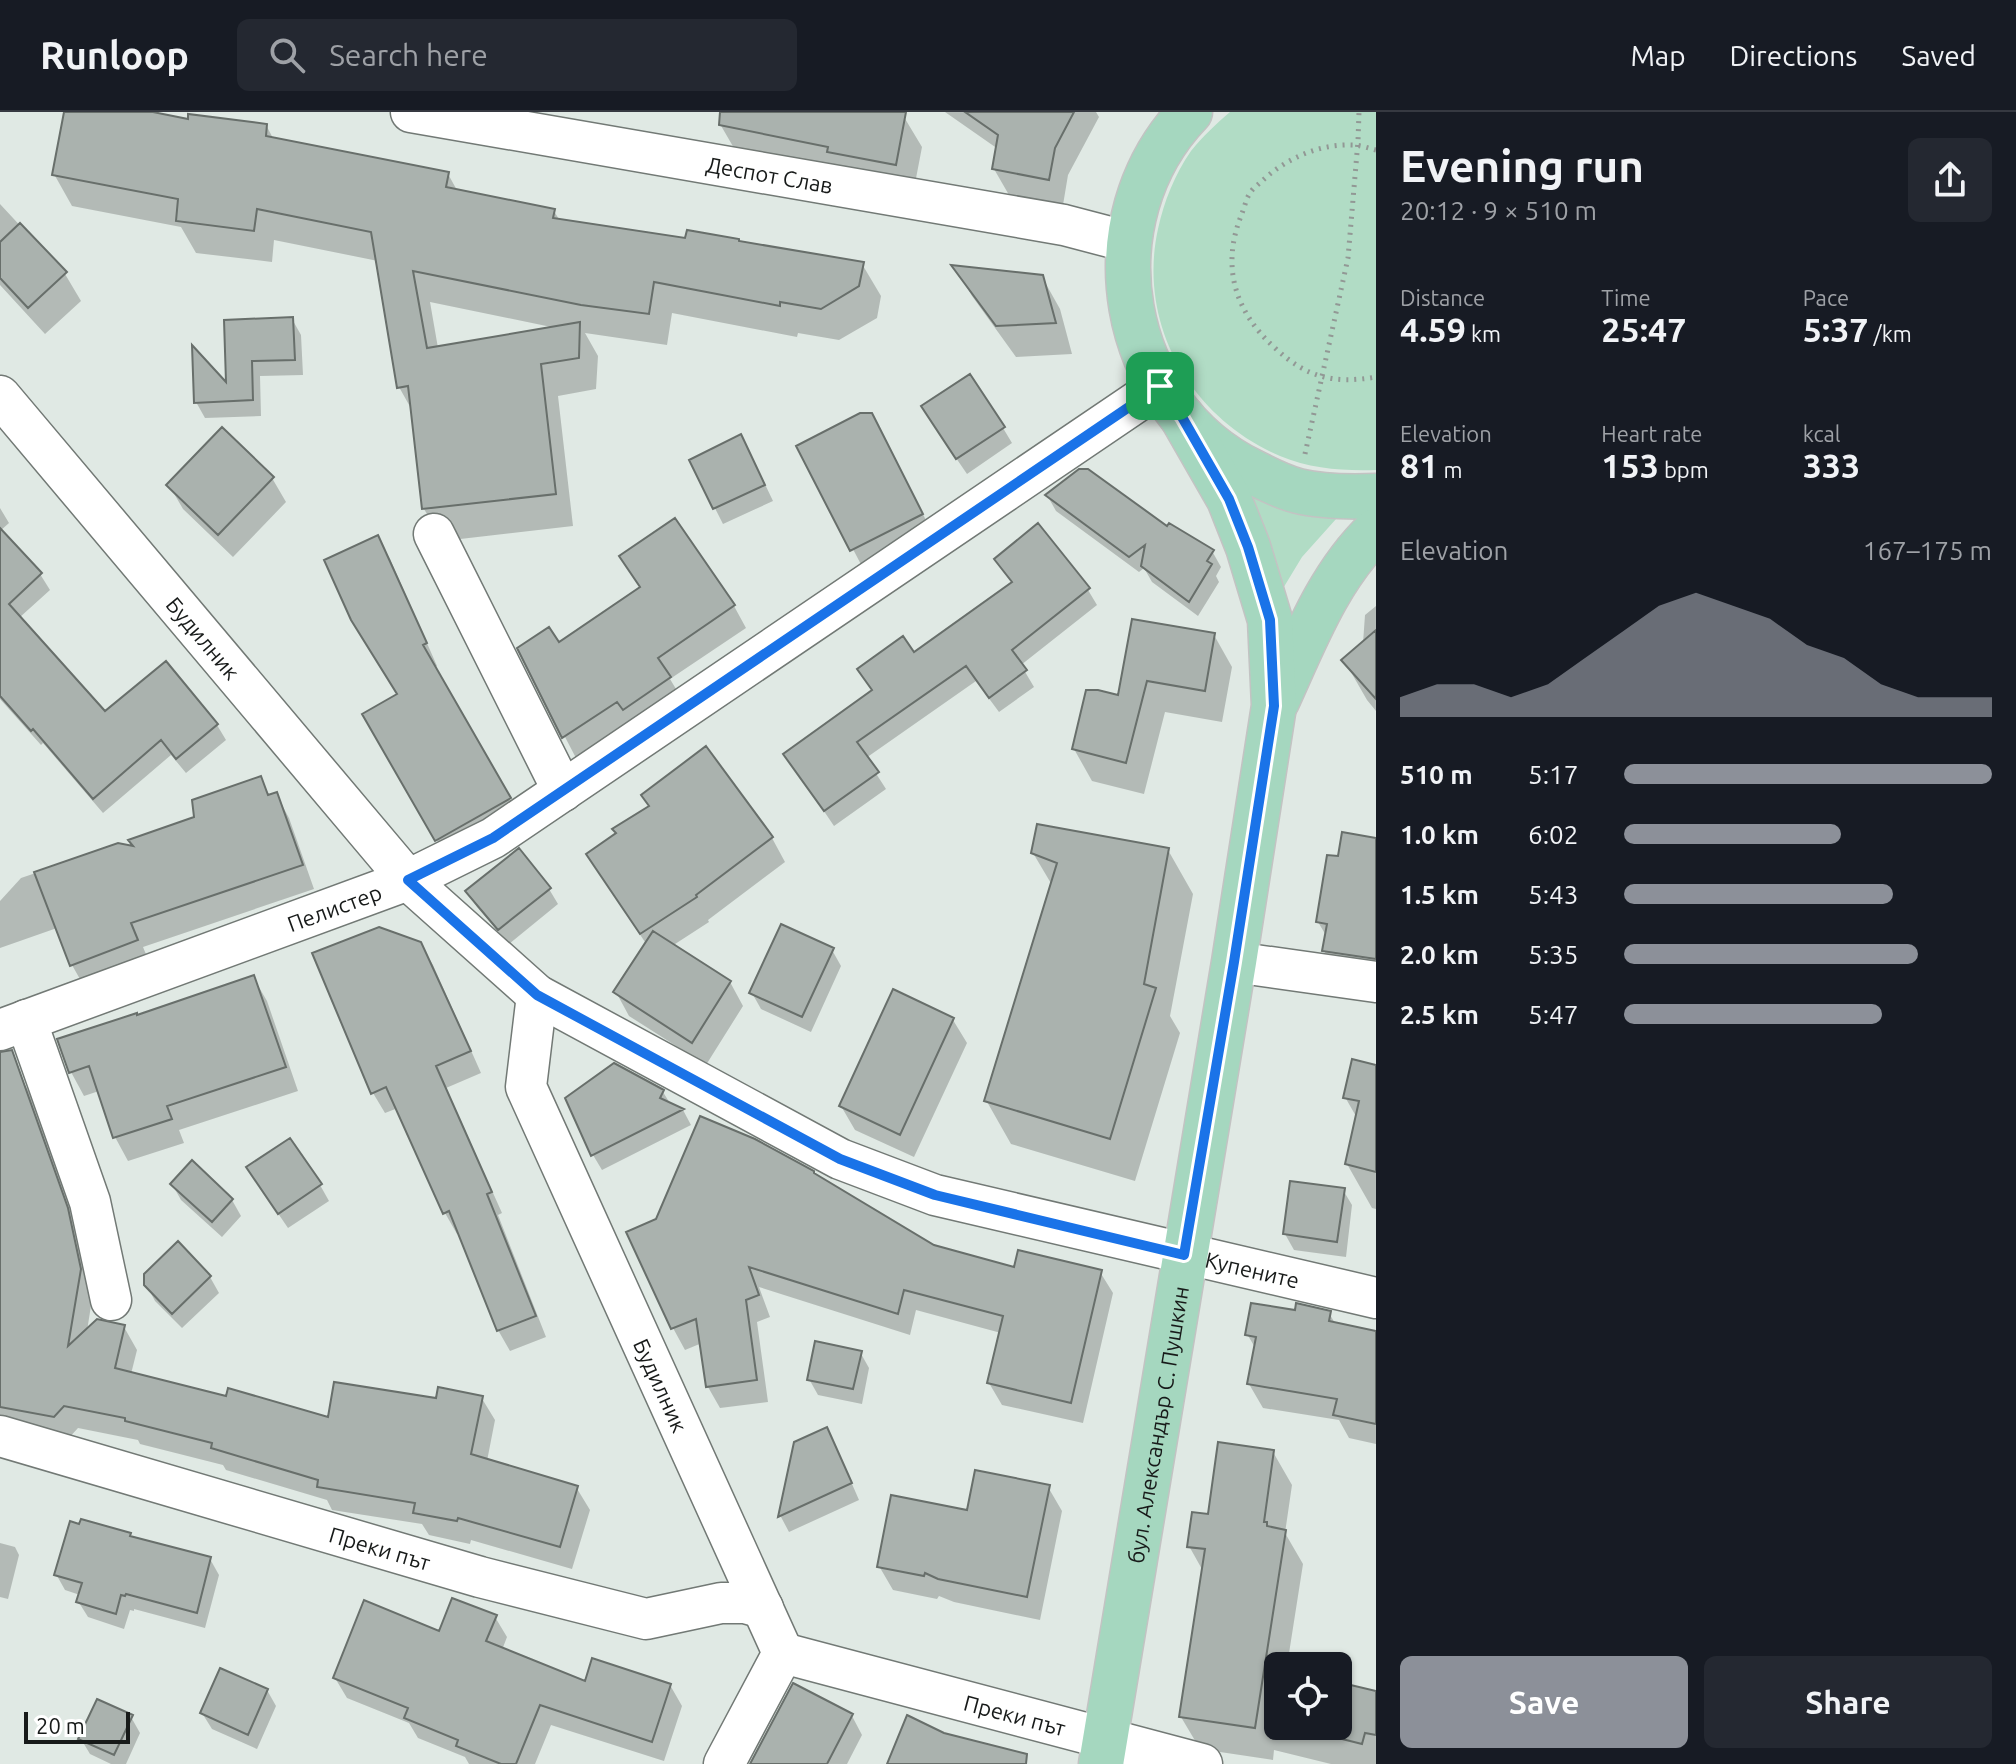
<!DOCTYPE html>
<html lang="en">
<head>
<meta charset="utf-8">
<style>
	:root { --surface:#171b24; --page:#242831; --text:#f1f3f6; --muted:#9ea1a6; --line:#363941; --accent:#8c9099 }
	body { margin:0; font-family:Ubuntu,sans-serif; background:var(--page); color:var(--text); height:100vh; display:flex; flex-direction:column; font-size:30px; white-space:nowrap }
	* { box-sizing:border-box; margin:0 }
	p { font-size:26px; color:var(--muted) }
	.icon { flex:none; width:44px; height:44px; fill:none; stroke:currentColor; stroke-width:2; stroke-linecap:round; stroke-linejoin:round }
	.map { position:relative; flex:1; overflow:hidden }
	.details { display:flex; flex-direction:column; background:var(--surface); width:640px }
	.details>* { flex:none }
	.fabs { position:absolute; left:1264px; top:1540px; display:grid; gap:16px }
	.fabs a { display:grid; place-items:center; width:88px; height:88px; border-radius:12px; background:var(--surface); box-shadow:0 2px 6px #0004; font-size:40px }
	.scale { position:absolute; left:24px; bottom:20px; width:106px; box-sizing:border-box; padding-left:8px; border:4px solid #171a19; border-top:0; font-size:22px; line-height:28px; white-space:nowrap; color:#171a19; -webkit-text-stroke:6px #fff; paint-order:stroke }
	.pin { position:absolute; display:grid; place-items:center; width:68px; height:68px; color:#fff; margin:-34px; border-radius:16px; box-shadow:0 4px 12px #0006 }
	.round { display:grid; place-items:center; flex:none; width:84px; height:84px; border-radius:12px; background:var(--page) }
	.overview { display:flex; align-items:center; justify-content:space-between; height:136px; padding:0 24px }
	h1 { font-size:44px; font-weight:700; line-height:60px }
	.figures { display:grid; grid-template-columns:repeat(3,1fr); gap:12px; height:136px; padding:8px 24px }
	.figures div { display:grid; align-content:center }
	.figures b { font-size:34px; font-weight:700 }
	.figures small { font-size:22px; font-weight:400 }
	.figures p { font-size:22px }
	.chart { height:224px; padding:16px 24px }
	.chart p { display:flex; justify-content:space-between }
	.chart svg { width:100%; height:144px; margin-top:8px; fill:var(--accent); opacity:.7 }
	.cta { display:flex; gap:16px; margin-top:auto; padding:16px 24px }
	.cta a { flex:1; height:92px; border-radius:12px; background:var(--accent); color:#fff; font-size:32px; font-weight:700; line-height:92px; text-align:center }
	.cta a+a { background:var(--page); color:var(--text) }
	ul { padding:0 24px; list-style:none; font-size:26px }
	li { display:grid; grid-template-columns:128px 96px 1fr; align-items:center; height:60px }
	li i { height:20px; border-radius:10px; background:var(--accent) }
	header { display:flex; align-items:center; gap:48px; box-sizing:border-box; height:112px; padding:0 40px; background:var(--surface); border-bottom:2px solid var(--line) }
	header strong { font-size:38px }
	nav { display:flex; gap:44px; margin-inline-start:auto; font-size:28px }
	.search { width:560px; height:72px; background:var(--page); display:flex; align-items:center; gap:20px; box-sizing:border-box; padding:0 28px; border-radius:12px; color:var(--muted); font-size:30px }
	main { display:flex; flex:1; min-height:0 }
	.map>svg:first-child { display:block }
</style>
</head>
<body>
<header>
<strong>Runloop</strong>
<div class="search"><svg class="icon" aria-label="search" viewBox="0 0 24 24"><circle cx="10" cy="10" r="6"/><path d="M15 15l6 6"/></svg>Search here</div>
<nav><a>Map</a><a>Directions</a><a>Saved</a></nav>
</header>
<main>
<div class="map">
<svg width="1376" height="1652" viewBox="0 0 1376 1652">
	<rect width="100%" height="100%" fill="#e0e9e4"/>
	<path fill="#b1dcc5" d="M1230,0H1376V358C1344,359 1311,357 1280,344C1191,306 1137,213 1158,117C1164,89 1175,62 1191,39C1203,24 1216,12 1230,0Z
		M1233,369L1345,397L1302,445L1279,483Z"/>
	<path fill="#0003" fill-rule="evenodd" d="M66,0H142L190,9L266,13L274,28L448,62L458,80L554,99L560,109L687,128L739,131L862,152L881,184L877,206L839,228L798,221L797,225L672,201L667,233L585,221L598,244L596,277L558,284L573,414L443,429L424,397L413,300L399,275L378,149L274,128L272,150L196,141L181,115L72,94L54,62ZM430,190L556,216L438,236Z
		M722,0H879L904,5L922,35L913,82L738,43L720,12Z
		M945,0H1096L1099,5L1068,63L1063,93L1009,83L994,57L998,37Z
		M0,92L65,162L81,189L45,222L0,173Z
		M955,155L1042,165L1060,197L1072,242L1016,245L972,184Z
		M292,207L301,223L303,263L260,264L261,304L205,306L196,290L228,275L226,210Z
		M932,311L1003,316L1012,331L967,362Z
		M885,327L935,426L866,462L799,334Z
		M750,341L773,389L723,412L691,349Z
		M272,366L286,390L233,445L183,397L169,373Z
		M1047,383L1168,417L1212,439L1221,455L1216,464L1219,470L1198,504L1152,470L1144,456L1139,460L1056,399Z
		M0,396L9,411L0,419L40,462L50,478L9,515L0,506Z
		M675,408L734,494L746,516L670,567L682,587L576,646L519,537L558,533L642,476Z
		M377,426L390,447L437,554L434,556L522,708L449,749L365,602L399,583Z
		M996,447L1088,478L1097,493L1021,553L1034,575L999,600L976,569L866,646L886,677L834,714L786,643L873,580L914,543L1013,472Z
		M1376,494V599L1367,588L1344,548L1363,531L1365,503Z
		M1214,523L1232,555L1222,610L1165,600L1144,682L1092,669L1074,637L1120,586Z
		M0,563L105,602L217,613L226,628L186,661L171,643L103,701L43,631L41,633L0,587Z
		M706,637L772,726L785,750L708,808L709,810L672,834L730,870L743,894L706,953L629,904L616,880L647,833L602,766L588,743L650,695Z
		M260,667L270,684L276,682L289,706L314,777L143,835L150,852L85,876L72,853L57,816L0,836V789L21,766L118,733L135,737L196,707Z
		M1376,728V886L1349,882L1324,839L1327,825L1318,810L1340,747Z
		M1168,738L1193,782L1170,904L1180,921L1135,1069L1011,1032L986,988L1052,773L1033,741Z
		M549,777L558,792L509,832L477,795L468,780Z
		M420,832L433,853L481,961L446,976L502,1101L498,1103L546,1225L510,1239L498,1218L460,1121L457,1122L445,1101L398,996L385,1001L373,981Z
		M832,838L841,854L811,920L761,897L752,881Z
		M253,865L267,889L298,979L179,1018L184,1031L128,1049L115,1025L99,979L84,984L71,960L137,905Z
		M953,908L967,931L914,1045L855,1018L841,994Z
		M1376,955V1097L1372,1096L1347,1052L1357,1006L1345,985Z
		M20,964L33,987L80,1121L93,1181L87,1219L124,1215L137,1238L131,1262L227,1286L330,1307L438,1289L481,1285L495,1308L487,1349L576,1375L590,1398L572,1457L471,1428L470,1432L429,1423L422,1412L332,1398L327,1388L226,1358L223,1353L140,1332L138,1328L78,1316L67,1328L0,1314V972Z
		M663,980L671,993L683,998L691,1013L602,1058L593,1043Z
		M172,1072L232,1088L241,1104L222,1125L181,1088Z
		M258,1072L320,1073L329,1089L288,1116Z
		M1343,1078L1352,1093L1346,1145L1294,1138L1285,1122Z
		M629,1121L933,1135L1016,1157L1100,1160L1113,1181L1083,1311L1002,1293L989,1271L1001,1221L916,1198L910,1223L759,1175L770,1205L757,1210L768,1290L720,1296L708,1275L702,1231L685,1238L673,1216Z
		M210,1165L219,1181L182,1216L155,1189L146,1172Z
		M1297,1200L1329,1201L1336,1213L1376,1221V1332L1349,1326L1339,1308L1263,1296L1249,1272L1256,1237L1247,1222Z
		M860,1240L869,1256L862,1292L818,1283L809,1267Z
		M796,1331L835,1333L859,1388L789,1420L781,1405Z
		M1273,1340L1292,1373L1285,1421L1303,1452L1287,1554H1278V1614H1338V1572L1376,1581V1652H1331L1274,1638L1273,1648L1200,1637L1181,1605L1203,1459L1189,1434L1210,1404Z
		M1048,1375L1062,1399L1040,1508L954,1490L939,1484L937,1487L893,1478L879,1454L969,1401Z
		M130,1423L132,1426L210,1447L219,1463L205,1516L134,1497V1499L130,1498L124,1517L88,1505L78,1489L80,1483L65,1478L56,1462Z
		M0,1431L15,1435L19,1443L8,1487L0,1485Z
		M495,1505L507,1525L502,1538L586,1572L670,1573L682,1594L664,1649L551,1613L535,1652H469L465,1645L418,1626L409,1611L347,1586L335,1566L440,1521Z
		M267,1578L276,1594L257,1637L212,1617L202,1601Z
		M852,1604L862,1623L847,1652H753Z
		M131,1605L140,1621L126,1652H111L90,1642L81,1627Z"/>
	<path fill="#aab2ae" stroke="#686f6b" stroke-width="2" d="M64,0H153L188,7V2L267,12L266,24L449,60L446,75L555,97L553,106L685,126L687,118L739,127V129L864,150L859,174L821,197L780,190V194L654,170L649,202L581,193L413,159L427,236L580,210L579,246L541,252L556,382L422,397L408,274L397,276L371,120L257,97L254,119L176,109L178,87L52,63Z
		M720,0H906L896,53L827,40L828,35L719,13Z
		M965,0H1074L1055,36L1049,68L992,57L998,23Z
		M20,111L67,160L28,196L0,166V130Z
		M951,153L1043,163L1056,211L996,214Z
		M293,205L295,248L252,249L253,288L194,291L192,233L226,270L224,208Z
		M970,262L1005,315L956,347L921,294Z
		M860,301H872L923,402L850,439L796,334Z
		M222,315L274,365L218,423L166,373Z
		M741,322L765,373L713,397L689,348Z
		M1079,357H1088L1167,414L1169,411L1214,438L1207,449L1212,452L1189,490L1141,454L1145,433L1129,445L1045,383Z
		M675,406L735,493L658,546L671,565L623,598L617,590L562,626L517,536L549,515L559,530L640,475L619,444Z
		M1038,411L1090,476L1012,538L1027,558L989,586L966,554L857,630L879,660L824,699L783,642L872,578L857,557L903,524L914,540L1012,470L994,447Z
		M0,416L42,461L9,492L105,599L166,549L218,612L176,647L161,628L93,687L33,617L31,619L0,584Z
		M378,423L427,531L423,533L511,686L435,729L362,602L397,582L351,508L324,448Z
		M1132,507L1215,521L1205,579L1147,569L1126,651L1072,637L1086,578H1098L1118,583Z
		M1376,518V587L1341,548Z
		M706,634L773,725L696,783L697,785L640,822L586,742L616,721L612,717L649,694L641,683Z
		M261,664L268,683L277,680L303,753L131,811L138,828L70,854L34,760L118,731L133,734L128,728L194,705L192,688Z
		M1037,712L1169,736L1144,872L1156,876L1110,1027L984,989L1057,751L1031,741Z
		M1342,720L1376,726V847L1322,839L1327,812L1316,810L1327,743L1338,744Z
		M519,736L551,776L498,818L465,779Z
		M781,812L834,836L802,905L749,881Z
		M379,815L421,830L471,939L436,954L492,1080L487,1082L536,1204L497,1219L449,1099L443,1102L386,975L371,982L312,841Z
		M653,819L731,869L692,931L613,880Z
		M254,863L286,955L167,994L172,1007L113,1026L89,954L69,961L57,927L137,901V903Z
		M893,877L954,906L900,1023L839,994Z
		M12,938L68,1096L81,1157L68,1234L97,1207L125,1213L115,1256L226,1284L228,1276L328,1305L334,1270L436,1286L438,1275L483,1284L471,1342L578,1374L560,1435L458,1406L457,1409L413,1401L415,1391L317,1375L318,1368L211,1336L212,1331L125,1309V1306L64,1294L54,1305L0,1295V940Z
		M1352,947L1376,953V1060L1345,1052L1359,989L1343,986Z
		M614,951L664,978L660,986L684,997L591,1044L565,986Z
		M700,1004L755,1027L814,1059V1061L934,1133L1014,1155L1018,1138L1102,1158L1071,1291L987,1271L1003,1204L904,1178L898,1202L749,1155L759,1183L746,1188L757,1268L706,1275L696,1207L671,1217L626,1120L656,1107Z
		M290,1026L322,1072L278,1102L246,1055Z
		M192,1048L233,1087L212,1110L170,1072Z
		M1290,1069L1345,1076L1337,1130L1283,1122Z
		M178,1129L211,1164L172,1202L144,1173V1162Z
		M1251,1191L1295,1198L1296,1191L1331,1199L1329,1209L1376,1219V1312L1333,1303L1337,1287L1247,1272L1256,1225L1245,1223Z
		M815,1229L862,1239L853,1277L807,1268Z
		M827,1315L852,1371L778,1405L794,1330Z
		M1218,1330L1274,1338L1264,1410H1267V1414L1286,1418L1255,1616L1179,1605L1205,1437L1187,1435L1192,1400L1208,1402Z
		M975,1358L1050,1373L1027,1485L938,1467L925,1461L924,1464L877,1455L891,1383L967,1398Z
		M81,1407L131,1421L130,1424L211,1445L197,1501L126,1482L125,1484L121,1483L116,1502L76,1490L82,1471L54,1463L70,1409L79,1412Z
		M452,1486L497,1503L486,1529L585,1569L592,1546L671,1572L652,1630L540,1593L516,1652H501L456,1634L458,1628L404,1606L408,1596L333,1566L364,1488L439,1519Z
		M220,1556L268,1577L248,1623L200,1601Z
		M1338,1570L1376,1579V1623L1365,1621L1362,1632L1338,1626Z
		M793,1571L853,1602L827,1652H750Z
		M97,1587L133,1603L114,1643L78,1627Z
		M907,1603L944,1621L1027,1642L1026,1652H887Z"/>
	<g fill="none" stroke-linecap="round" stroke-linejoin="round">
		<g stroke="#727975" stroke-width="43">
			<g id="minor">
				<path id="s1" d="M411,0L1064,113L1129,130"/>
				<path id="s2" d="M0,284L408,768L537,883L840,1047L935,1083L1376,1186"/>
				<path d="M434,422L563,679"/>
				<path d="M1234,850L1376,870"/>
				<path id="s3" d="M537,883L526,975L783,1541L724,1652"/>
				<path d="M26,908L90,1090L111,1188"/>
				<path id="s4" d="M0,918L408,768L493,726L1160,274"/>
				<path id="s5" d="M0,1324L480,1465L646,1507L721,1491H745L763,1496"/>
				<path id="s6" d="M783,1541L1202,1652"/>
			</g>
		</g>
		<g stroke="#c3c3c3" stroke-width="47">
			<g id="major">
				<path d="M1190,0C1086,108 1117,294 1253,360C1267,367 1282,375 1298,379C1323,385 1350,385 1376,384"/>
				<path d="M1277,589C1304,530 1328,465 1376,419"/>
				<path id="s7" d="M1101,1652L1234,850L1274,594L1270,508L1248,435L1229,387L1182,305"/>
			</g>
		</g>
		<path stroke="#929895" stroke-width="5" stroke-dasharray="2 6" stroke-linecap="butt" d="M1376,38C1368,36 1360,33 1352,33C1319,32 1287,46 1263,68C1259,72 1253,76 1250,81C1246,87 1244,97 1241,104C1221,155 1235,200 1275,236C1307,266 1334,272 1376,265
			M1305,342L1348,146L1358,29L1359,0"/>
		<use href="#minor" stroke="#fff" stroke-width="40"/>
		<use href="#major" stroke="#a5d7bf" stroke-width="44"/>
	</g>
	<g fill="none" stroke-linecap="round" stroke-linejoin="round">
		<g stroke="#fff" stroke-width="16">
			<path id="route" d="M1160,274L1182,305L1229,387L1248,435L1270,508L1274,594L1234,850L1184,1143L935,1083L840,1047L537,883L408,768L493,726Z"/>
		</g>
		<use href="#route" stroke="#1a73e8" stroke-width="10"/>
	</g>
	<g text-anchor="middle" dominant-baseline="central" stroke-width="8" stroke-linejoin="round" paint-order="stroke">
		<g font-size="22" fill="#171a19" stroke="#fff">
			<text stroke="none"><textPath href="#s1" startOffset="364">Деспот Слав</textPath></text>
			<text stroke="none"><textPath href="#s2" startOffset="316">Будилник</textPath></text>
			<text stroke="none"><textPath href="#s4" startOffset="356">Пелистер</textPath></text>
			<text stroke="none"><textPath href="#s2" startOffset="1578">Купените</textPath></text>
			<text stroke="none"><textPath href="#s3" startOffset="420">Будилник</textPath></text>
			<text stroke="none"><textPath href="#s7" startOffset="344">бул. Александър С. Пушкин</textPath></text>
			<text stroke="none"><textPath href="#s5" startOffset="396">Преки път</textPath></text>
			<text stroke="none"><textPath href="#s6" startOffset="240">Преки път</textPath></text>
		</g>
	</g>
</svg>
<div class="fabs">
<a><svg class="icon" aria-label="locate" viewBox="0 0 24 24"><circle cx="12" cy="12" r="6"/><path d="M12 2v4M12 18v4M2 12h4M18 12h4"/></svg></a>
</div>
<div class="scale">20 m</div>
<div class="pin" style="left:1160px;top:274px;background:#1e9e55"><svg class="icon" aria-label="arrive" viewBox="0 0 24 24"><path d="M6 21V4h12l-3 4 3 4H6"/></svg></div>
</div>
<section class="details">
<div class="overview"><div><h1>Evening run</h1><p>20:12 · 9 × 510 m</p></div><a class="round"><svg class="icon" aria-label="share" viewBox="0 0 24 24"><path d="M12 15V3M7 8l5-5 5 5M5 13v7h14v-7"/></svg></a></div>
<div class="figures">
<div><p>Distance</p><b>4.59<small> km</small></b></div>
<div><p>Time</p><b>25:47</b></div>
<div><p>Pace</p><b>5:37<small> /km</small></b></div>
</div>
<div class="figures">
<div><p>Elevation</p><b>81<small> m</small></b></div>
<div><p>Heart rate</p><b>153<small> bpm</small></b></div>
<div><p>kcal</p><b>333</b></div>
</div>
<div class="chart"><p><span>Elevation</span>167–175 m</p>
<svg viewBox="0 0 160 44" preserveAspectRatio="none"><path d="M0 44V38L10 34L20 34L30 38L40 34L50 26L60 18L70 10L80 6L90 10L100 14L110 22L120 26L130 34L140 38L150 38L160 38V44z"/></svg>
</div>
<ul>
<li><b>510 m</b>5:17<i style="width:100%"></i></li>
<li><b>1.0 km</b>6:02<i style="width:59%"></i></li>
<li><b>1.5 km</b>5:43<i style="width:73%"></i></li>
<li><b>2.0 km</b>5:35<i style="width:80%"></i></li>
<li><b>2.5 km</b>5:47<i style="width:70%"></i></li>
</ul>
<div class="cta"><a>Save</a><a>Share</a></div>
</section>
</main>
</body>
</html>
